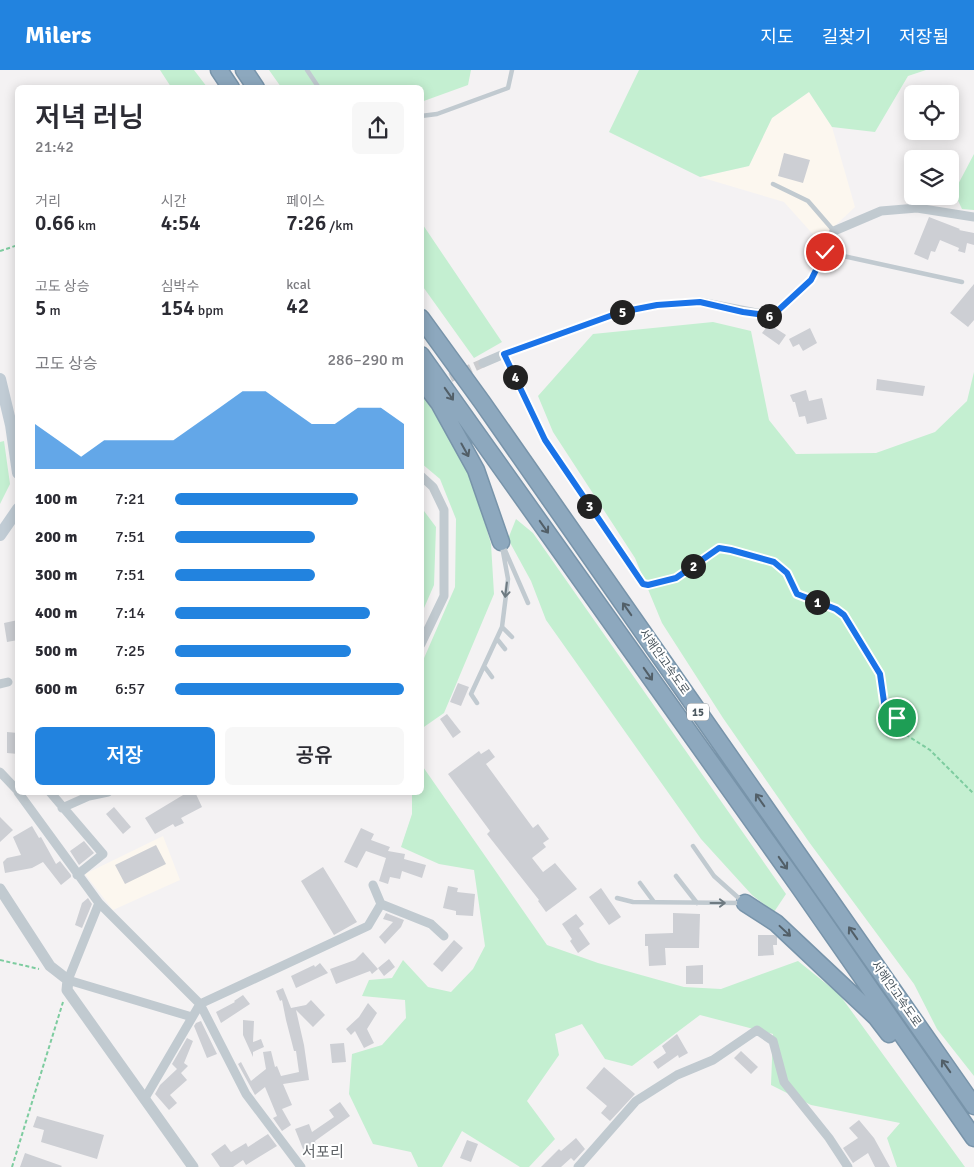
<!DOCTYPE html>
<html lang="ko">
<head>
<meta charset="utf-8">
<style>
	:root { --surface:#fff; --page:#f7f7f7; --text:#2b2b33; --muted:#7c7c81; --accent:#2283df }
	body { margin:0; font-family:Signika,"Noto Sans KR",sans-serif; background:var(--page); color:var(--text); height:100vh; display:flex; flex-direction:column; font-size:19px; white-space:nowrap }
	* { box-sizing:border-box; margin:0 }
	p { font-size:16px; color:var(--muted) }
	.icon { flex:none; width:28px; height:28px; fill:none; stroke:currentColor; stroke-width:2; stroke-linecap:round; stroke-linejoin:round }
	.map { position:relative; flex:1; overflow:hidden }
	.panel { position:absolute; left:15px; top:15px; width:409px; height:710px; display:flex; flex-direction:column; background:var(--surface); border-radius:8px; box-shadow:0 2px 12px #0003 }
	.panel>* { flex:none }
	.controls { position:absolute; left:904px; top:15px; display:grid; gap:10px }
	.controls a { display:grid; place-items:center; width:55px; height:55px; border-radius:8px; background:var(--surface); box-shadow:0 2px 12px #0003; font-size:25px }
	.pin { position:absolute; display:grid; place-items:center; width:42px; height:42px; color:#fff; margin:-21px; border:2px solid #fff; border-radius:50%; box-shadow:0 1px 5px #0007 }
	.km { position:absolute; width:25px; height:25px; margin:-12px; border-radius:50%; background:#222; color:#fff; font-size:14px; line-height:25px; text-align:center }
	.round { display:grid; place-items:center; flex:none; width:52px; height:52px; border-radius:8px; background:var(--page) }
	.summary { display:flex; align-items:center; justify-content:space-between; height:85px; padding:0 20px }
	h1 { font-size:28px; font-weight:600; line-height:38px }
	.metrics { display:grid; grid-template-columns:repeat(3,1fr); gap:8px; height:85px; padding:5px 20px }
	.metrics div { display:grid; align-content:center }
	.metrics b { font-size:21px; font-weight:600 }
	.metrics small { font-size:14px; font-weight:400 }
	.metrics p { font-size:14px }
	.chart { height:140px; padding:10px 20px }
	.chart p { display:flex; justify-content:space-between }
	.chart svg { width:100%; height:90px; margin-top:5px; fill:var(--accent); opacity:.7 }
	.button { display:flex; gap:10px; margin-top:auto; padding:10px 20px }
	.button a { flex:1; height:58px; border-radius:8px; background:var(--accent); color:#fff; font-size:20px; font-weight:600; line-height:58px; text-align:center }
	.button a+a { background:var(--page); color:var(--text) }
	ul { padding:0 20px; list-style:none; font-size:16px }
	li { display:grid; grid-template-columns:80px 60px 1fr; align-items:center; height:38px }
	li i { height:12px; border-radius:6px; background:var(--accent) }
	header { display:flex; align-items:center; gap:30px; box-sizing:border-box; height:70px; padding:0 25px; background:var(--accent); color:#fff }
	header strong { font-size:24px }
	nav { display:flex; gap:28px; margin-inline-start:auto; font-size:18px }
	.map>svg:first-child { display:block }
</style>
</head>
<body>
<header>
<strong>Milers</strong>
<nav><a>지도</a><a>길찾기</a><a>저장됨</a></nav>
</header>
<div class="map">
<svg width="974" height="1097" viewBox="0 0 974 1097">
	<rect width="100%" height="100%" fill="#f4f2f3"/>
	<path fill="#fcf7ef" d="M809,22L832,57L855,137L819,171L784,132L700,107L749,96L772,48Z
		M163,766L180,810L113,840L85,804Z"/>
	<path fill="#c4efd1" d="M160,0H194L207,17H171Z
		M269,0H471L468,15L421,32V18L281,17Z
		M639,0H926L908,6L875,62L832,57L809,22L772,48L749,96L700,107L609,62Z
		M974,84V140L962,139L954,122Z
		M421,152L502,272L474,288L421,214Z
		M713,252L751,261L769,350L796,384L876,383L935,362L967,331L974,302V1006L937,959L914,914L809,772L723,648L662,553L635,488L553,362L538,326L593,264Z
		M425,328L470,402L491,474L494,524L444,643L421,659V595L455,517L456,449L440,409L421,393V329Z
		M4,371L10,414L0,434V372Z
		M421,437L436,457L434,515L421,545Z
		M516,449L533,463L786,824L774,842L752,825L701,769L546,550L531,511L508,469Z
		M421,694L547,875L598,893L684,917L721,919L798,891L839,924L965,1097H897L887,1068L900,1053L811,1035L771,1015L773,964L700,945L632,996L605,989L582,954L555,964L559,985L527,1031L555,1069L529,1097H520L462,1061L442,1097H418L411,1082L373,1074L349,1024L352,984L382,975L406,948L405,930L362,926L369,910L392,908L403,890L428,917L451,922L473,899L485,876L474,800L439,794L401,777L412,744V723L421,722Z"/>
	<path fill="#cdcfd4" d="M784,83L810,90L803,113L778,106Z
		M929,147L960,159L959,160L974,163V175L967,173L965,183L958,181L959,178L940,170L935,182L931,181L928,190L914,184Z
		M974,214V250L968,257L950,243Z
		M769,254L786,265L779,275L762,263Z
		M810,258L817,273L803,281L799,274L793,277L789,269Z
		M877,309L925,316L923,326L876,320Z
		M806,320L809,331L822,328L827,349L807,354L805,346L799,347L795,332H793L790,325Z
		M18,550V570L7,572L4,553Z
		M458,613L469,617L461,636L450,632Z
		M447,644L461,662L453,668L440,649Z
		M7,662L18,663V684L7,683Z
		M489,679L495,687L486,694L533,758L538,754L549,769L543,773L546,777L532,788L543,802L555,793L577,819L546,842L538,831L539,830L487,764L490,761L448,704L479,681L481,684Z
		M188,722H195L202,737L181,748L184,753L175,757L173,754L155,764L145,748Z
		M114,737L131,757L123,764L106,744Z
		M0,747L13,760L0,772Z
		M32,756L39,768L41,767L56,794L60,791L71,805V807L61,815L43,792L32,798L5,803L3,792L7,788L21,785L13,767Z
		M361,758L374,764L371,770L390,777L388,781L405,784L404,789L426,795L422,808L402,801L400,809L390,807L388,814L379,811L386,788L366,781L357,798L344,792Z
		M84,771L94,783L79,795L70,781Z
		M156,775L166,794L125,814L115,795Z
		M323,797L357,852L334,865L301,811Z
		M448,816L458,818L457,822L475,824L473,846L456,845V841L443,838Z
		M601,818L621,847L609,855L589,827Z
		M88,828L92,834L82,858L75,855L82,833Z
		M386,843L404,850L401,857L385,874L379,867L393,852L383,849Z
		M673,843L700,844L699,878H665L666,895L649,896L648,876H645V864L673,863Z
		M576,844L584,854L579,858L590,874L578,883L570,871L572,869L562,854Z
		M758,865H774L777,867V875H773L774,885L758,886Z
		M454,870L463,878L442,902L433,894Z
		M363,882L378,899L372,904L370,901L336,914L330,899L355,890Z
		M389,889L395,897L384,906L378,898Z
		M320,893L328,903L296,918L291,906L314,895L315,897Z
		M703,895V914H686V896Z
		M283,918L291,938L306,935L311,930L325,945L313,957L296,940L304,975L309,1010L283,1014L292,1035L282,1039L291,1055L282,1061L273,1048L277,1046L265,1017L255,1025L238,994L241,992L251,1011L266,999L263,982L271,981L275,997L277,996L281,1006L299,1002L296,981H294L286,950L282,930L280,931L276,921Z
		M243,925L250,934L221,953L216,942L235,932L234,931Z
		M368,933L377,943L367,959L374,973L364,978L355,961L351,965L346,959L359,947Z
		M243,950L254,951L253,972L261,969L264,977L253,982V987L243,965Z
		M201,951L217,984L207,988L194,956L196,953Z
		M677,964L688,983L679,988L678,985L658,999L653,992L666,983L662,976Z
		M187,968L193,971L184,993L188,996L181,1003L187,1010L170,1025L177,1033L169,1040L155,1024L160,1015L177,999L172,994Z
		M344,973L346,992L332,993L330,974Z
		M741,981L758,997L751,1004L734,988Z
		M604,997L635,1024L610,1051L601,1043L607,1036L586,1018Z
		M340,1032L350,1046L315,1071L316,1074L303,1079L295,1059L309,1054L312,1062L334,1047L329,1040Z
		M37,1046L104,1065L97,1089L41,1072L44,1060L33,1057Z
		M859,1050L874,1068L890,1097H875L868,1083L853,1093L843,1078L858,1068L849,1058Z
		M268,1064L277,1076L246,1095L243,1090L233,1097H220L211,1084L225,1074L231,1082L246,1073L248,1077Z
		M576,1068L585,1079L574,1091L571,1088L561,1097H541L559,1079L561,1081Z
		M467,1070L478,1074L471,1092L460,1088Z
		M25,1083L62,1096L61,1097H20Z"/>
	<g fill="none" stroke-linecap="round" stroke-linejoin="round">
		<path stroke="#cacbce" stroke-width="9" stroke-dasharray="9 4.5" stroke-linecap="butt" d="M438,313L483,293"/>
		<g stroke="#7894aa" stroke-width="19">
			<path id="motorway" d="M219,0L231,18
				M244,0L256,18
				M421,248L482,332L974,1036
				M421,285L800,818L974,1068
				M421,309L439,333L476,400L501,472
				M745,833L776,853L876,947L889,964"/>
		</g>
		<path stroke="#7dcc9f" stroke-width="2" stroke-dasharray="4 2.5" stroke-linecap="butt" d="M0,181L18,175
			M652,514L676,508L719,478L731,480L774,492L787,503L797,524L836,539L844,545L880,604L885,639L897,648L908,666L930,680L974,724
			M0,890L39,899
			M12,1097L63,932"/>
		<path stroke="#c1cad0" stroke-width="4.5" d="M307,0L319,18
			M421,46L437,44L508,18L512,0
			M773,114L808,131L834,161
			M825,182L962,212
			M504,478L528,533
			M502,557L512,567
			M497,569L505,579
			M484,596L492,607
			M477,633L471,624L502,557L508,509L502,476
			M693,776L714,806L742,831
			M676,806L697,833
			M640,813L654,832
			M617,828L633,832L743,833"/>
		<path stroke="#c1cad0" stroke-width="9" d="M504,284L621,242L657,235L700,232L772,246L811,210L834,161L881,141L917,138L974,147
			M483,293L504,284L545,370L643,514
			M421,406L433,417L444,440V526L421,574
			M0,614L8,612
			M0,702L18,721
			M18,722L99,833L200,934L246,1024L301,1097
			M50,722L103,784L77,805
			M62,738L89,726L108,722
			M99,833L68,910L192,947
			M381,834L431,854L444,866
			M145,1028L200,934L368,856L381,834L373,815
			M578,1097L636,1031L677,1005L713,990L757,960L773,971L784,1012L829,1068L848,1097"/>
		<path stroke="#c1cad0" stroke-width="11" d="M0,819L50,896L68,910L67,920L193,1097"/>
		<path stroke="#c1ccd5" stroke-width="12" d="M0,309L11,355L18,403
			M0,465L18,439"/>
		<use href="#motorway" stroke="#8da8be" stroke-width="16"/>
	</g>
	<defs><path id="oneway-shaft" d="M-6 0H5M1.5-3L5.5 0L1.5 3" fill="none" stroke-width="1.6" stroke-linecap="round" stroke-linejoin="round" transform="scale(1.25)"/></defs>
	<g stroke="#525f68">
		<use href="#oneway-shaft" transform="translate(449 324) rotate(55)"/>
		<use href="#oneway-shaft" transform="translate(465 380) rotate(61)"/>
		<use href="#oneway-shaft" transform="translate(544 457) rotate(55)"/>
		<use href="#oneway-shaft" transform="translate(627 539) rotate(-125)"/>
		<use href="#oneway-shaft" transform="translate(648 604) rotate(55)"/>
		<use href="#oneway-shaft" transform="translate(760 730) rotate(-125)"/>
		<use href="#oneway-shaft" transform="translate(783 793) rotate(55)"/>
		<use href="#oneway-shaft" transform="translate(785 861) rotate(43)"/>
		<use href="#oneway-shaft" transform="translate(853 863) rotate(-125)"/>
		<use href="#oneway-shaft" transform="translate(946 996) rotate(-125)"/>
	</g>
	<g stroke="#6e7a81">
		<use href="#oneway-shaft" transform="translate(506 520) rotate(97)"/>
		<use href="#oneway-shaft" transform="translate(718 833)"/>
	</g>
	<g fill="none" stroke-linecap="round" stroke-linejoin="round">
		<g stroke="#fff" stroke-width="10">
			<path id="route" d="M825,182L811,210L772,246L743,242L700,232L657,235L621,242L504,284L545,370L643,514L648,515L676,508L719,478L731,480L774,492L787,503L797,524L836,539L844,545L880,604L885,639L897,648"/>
		</g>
		<use href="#route" stroke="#1a73e8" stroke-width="6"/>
	</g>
	<g text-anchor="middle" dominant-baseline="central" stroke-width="4" stroke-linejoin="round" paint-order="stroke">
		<rect fill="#fff" stroke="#81898f" stroke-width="1" x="687" y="633.5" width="22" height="17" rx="4"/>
		<g font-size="11" font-weight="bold" fill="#4b575f">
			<text x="698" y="642">15</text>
		</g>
		<g font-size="12" fill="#4b575f" stroke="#fff">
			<text transform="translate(664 592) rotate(55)">서해안고속도로</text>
			<text transform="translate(896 924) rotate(55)">서해안고속도로</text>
		</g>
		<g font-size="15" fill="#5f6367" stroke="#fff">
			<text x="323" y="1082">서포리</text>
		</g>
	</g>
</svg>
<div class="controls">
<a><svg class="icon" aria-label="locate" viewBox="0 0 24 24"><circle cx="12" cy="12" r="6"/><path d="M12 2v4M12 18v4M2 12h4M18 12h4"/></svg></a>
<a><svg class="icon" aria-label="layers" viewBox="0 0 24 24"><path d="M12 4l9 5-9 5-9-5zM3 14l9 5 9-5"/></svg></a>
</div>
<div class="pin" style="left:897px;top:648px;background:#1e9e55"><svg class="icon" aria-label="arrive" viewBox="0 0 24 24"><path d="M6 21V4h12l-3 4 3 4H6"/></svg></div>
<div class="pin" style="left:825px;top:182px;background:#d93025"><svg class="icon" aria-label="check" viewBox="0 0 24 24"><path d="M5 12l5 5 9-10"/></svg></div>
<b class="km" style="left:817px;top:532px">1</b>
<b class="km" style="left:693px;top:496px">2</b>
<b class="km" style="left:589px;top:436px">3</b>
<b class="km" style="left:515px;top:307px">4</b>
<b class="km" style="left:622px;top:242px">5</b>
<b class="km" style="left:769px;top:246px">6</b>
<section class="panel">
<div class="summary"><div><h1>저녁 러닝</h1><p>21:42</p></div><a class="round"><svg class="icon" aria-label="share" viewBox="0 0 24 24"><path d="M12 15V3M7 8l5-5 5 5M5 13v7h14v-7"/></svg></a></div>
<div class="metrics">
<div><p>거리</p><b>0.66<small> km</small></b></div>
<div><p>시간</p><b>4:54</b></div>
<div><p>페이스</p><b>7:26<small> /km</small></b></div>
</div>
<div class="metrics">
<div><p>고도 상승</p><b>5<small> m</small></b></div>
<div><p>심박수</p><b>154<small> bpm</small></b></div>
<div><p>kcal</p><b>42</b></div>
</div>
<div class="chart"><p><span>고도 상승</span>286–290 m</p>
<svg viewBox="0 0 160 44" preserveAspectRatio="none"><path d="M0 44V22L10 30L20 38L30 30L40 30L50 30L60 30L70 22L80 14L90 6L100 6L110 14L120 22L130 22L140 14L150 14L160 22V44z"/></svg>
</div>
<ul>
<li><b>100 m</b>7:21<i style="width:80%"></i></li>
<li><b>200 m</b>7:51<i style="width:61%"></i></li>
<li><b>300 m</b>7:51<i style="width:61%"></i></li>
<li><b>400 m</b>7:14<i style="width:85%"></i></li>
<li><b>500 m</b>7:25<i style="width:77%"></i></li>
<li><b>600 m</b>6:57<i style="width:100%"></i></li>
</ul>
<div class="button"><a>저장</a><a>공유</a></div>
</section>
</div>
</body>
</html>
